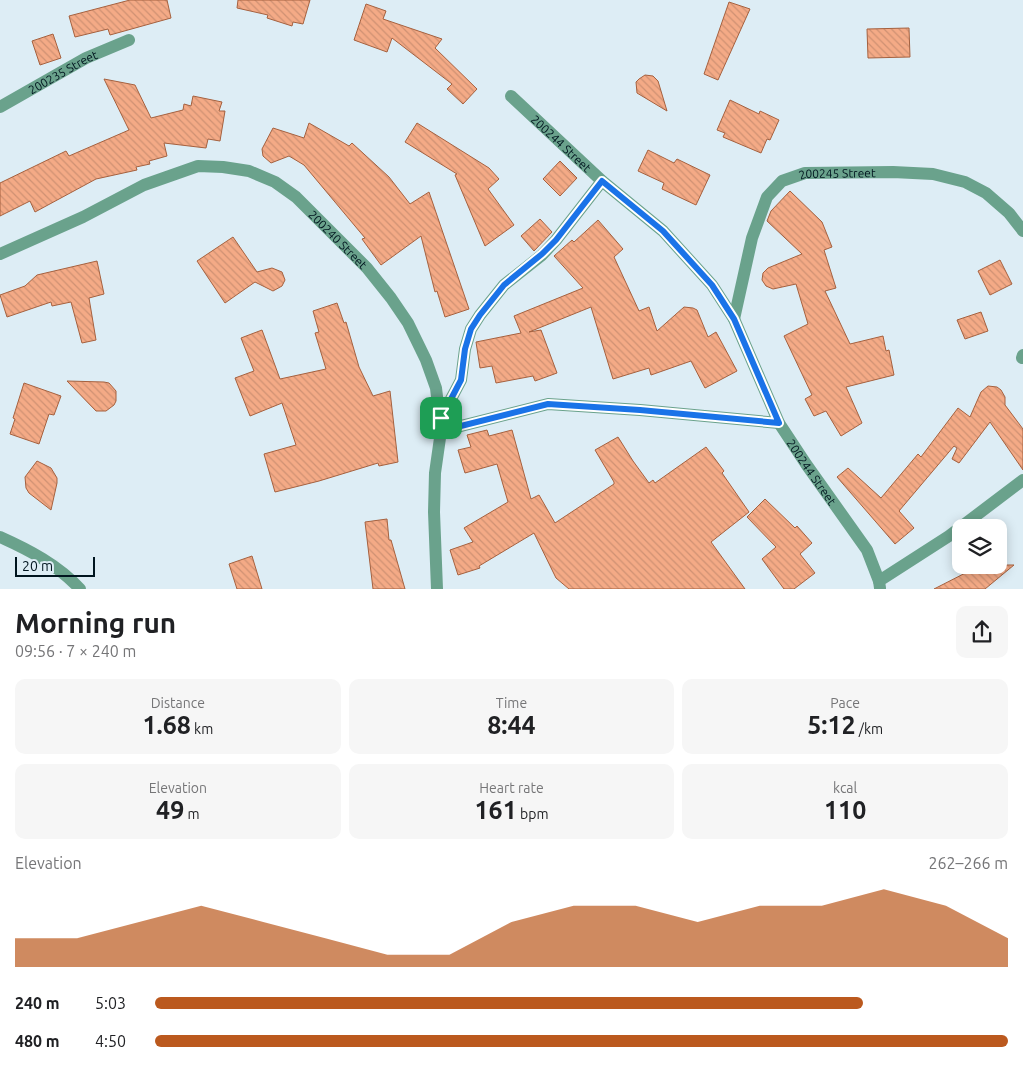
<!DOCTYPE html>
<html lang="en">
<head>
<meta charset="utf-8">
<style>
	:root { --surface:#fff; --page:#f6f6f6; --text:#202124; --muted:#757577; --accent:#bb591e }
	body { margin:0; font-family:Ubuntu,sans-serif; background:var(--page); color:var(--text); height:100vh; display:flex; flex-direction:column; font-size:19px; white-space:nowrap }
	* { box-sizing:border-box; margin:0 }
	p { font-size:16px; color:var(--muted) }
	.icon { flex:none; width:28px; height:28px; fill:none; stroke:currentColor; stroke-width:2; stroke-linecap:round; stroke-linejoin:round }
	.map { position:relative; height:589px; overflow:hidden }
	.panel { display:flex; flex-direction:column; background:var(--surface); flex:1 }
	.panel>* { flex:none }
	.controls { position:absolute; left:952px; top:519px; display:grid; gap:10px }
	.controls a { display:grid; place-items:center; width:55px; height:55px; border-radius:10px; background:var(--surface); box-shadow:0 2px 12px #0003; font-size:25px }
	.scale { position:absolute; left:15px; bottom:12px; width:80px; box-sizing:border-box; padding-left:5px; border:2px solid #00151f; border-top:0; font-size:14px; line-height:18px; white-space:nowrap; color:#00151f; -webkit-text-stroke:4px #ddedf5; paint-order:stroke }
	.pin { position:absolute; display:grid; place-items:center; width:42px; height:42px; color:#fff; margin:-21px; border-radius:10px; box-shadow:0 2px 8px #0006 }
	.round { display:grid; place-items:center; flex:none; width:52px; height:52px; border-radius:10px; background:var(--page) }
	.head { display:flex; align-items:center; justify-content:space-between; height:85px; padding:0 15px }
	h1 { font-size:28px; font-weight:700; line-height:38px }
	.figures { display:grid; grid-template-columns:repeat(3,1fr); gap:8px; height:85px; padding:5px 15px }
	.figures div { display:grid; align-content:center; border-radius:10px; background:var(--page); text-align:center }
	.figures b { font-size:25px; font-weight:700 }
	.figures small { font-size:14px; font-weight:400 }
	.figures p { font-size:14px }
	.chart { height:140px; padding:10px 15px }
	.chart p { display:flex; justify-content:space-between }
	.chart svg { width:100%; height:90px; margin-top:5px; fill:var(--accent); opacity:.7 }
	ul { padding:0 15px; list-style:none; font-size:16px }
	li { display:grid; grid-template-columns:80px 60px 1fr; align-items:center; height:38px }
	li i { height:12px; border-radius:6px; background:var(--accent) }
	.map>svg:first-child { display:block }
</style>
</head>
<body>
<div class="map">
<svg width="1023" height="589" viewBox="0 0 1023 589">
	<defs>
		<pattern id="building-back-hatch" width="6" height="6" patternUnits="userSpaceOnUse" patternTransform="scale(1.25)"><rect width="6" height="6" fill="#f4aa86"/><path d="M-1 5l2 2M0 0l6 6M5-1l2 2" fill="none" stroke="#cf9173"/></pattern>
	</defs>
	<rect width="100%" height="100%" fill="#ddedf5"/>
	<path fill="url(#building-back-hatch)" stroke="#a5613f" d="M130,0H167L171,18L110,35L108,29L75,37L69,16Z
		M238,0H310L303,24L293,22L292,26L267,18L268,15L237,8Z
		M729,2L750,9L718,80L704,74Z
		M366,4L386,11L383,19L442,39L435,48L477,89L463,104L447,89L452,84L392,38L387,52L354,40Z
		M909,28L910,57L868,58L867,29Z
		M53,34L61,58L40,65L32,41Z
		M645,75L653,76L658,81L667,111L637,93L636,82L639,79Z
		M104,79L135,85L151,118L183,110L184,104L191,106L193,96L222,102L219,111H225L220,141L208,139L206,148L164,143L167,156L149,161L150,164L136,167L137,170L96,179L35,212L30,201L0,216V183L66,151L69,156L129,130Z
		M730,100L759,114L760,111L779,120L770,140L767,139L761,153L723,137L725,133L717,130Z
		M309,123L349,146L352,143L389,177L410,204L429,192L469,309L445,317L437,291L435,292L421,236L381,265L362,239L365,238L304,165L289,156L271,163L263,156L262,149L273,128L304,138Z
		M417,123L489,168L499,179L488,189L514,225L485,246L455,175L457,174L405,142Z
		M648,150L674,163L677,159L710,175L696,205L662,189L664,183L638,171Z
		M560,161L577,178L560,196L543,179Z
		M790,191L822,222L832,247L824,250L836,288L825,291L850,344L883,336L886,351L889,350L894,375L846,387L862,423L841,436L826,411L814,416L805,399L812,395L784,336L808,324L796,284L773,289L766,286L762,280L763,273L768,268L802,254L767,221L771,211Z
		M540,219L552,232L534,251L521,236Z
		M598,220L623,249L614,257L639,311L649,307L657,331L684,307L693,308L697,310L708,337L716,332L737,371L705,388L691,361L651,375L649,368L613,379L591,307L529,332L541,330L557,373L535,381L533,376L496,383L492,366L480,368L476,342L521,333L514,316L583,288L554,256L572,240L574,242Z
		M233,237L257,272L272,268L282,272L285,280L282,286L273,291L255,282L225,303L197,261Z
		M1000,260L1012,284L990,295L978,271Z
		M97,261L104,294L89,298L96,340L82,343L71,302L52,306L51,302L7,317L0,295L25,286L37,275Z
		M337,303L344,323L346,322L359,367L373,396L390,391L398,462L379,466L378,463L319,481L275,492L264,454L296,445L282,403L250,416L235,378L254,371L241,338L262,330L280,379L326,369L315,333L319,332L313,311Z
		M981,312L988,331L965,339L957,320Z
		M67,381L104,382L109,383L116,391V401L114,405L106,411H96Z
		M24,383L61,396L54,415L49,414L39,444L10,434L15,419L13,418Z
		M988,386L997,387L1001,390L1005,397V405L1023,429V470L990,422L959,463L952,459L957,448L954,446L899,511L914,528L895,544L837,477L848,468L881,498L918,454L921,457L958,408L970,417L981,392Z
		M487,430L489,436L512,430L531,499L539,495L555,523L614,484V482L595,450L618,437L633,461L649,483L653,480L655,483L706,447L724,471L722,473L749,512L711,542L745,589H569L556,578L534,533L479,566L480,568L458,575L450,550L473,542L464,528L508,502L497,464L465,473L458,450L471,447L467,435Z
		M37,461L51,468L57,478V483L51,510L29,493L26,488L25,477Z
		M765,499L795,528L797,526L812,543L800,554L815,573L794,589H784L762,559L776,547L747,517Z
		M387,519L389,540H391L405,589H373L365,522Z
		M252,556L262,589H237L229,564Z
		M981,565H1014L985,589H934Z"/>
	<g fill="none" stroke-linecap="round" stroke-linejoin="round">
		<g stroke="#6aa28c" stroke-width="12">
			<path id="s1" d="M511,96L602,181L663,231L712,285L734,319L779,423L806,464L867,550L879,581"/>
			<path id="s2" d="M0,107L86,58L129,40"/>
			<path id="s3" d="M0,254L83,217L144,185L198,166L223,167L249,171L275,182L296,197L367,268L391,298L408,323L426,360L436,388L441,431L435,473L434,512L437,589"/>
			<path id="s4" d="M734,319L752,238L767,197L782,181L805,173L893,172L933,174L965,182L986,193L1009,213L1023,231"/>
			<path d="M1022,358L1023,355"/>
			<path d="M441,418L461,380L465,349L471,329L480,315L504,285L542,255L556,240L602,181"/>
			<path d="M441,431L548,404L640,410L779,423"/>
			<path d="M0,537C29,550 58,565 80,589"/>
			<path d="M880,588L879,581L949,536L1023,480"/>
		</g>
	</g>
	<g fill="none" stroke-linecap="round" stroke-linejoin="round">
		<g stroke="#fff" stroke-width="10">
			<path id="route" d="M602,181L663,231L712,285L734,319L779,423L640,410L548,404L441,431V418L461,380L465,349L471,329L480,315L504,285L542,254L556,240Z"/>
		</g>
		<use href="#route" stroke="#1a73e8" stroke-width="6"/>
	</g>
	<g text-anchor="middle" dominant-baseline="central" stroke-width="4" stroke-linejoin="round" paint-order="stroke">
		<g font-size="12" fill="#00151f" stroke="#ddedf5">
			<text stroke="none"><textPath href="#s2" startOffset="72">200235 Street</textPath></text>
			<text stroke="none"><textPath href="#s1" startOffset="69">200244 Street</textPath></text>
			<text stroke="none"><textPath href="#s4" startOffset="205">200245 Street</textPath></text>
			<text stroke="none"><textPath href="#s3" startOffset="382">200240 Street</textPath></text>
			<text stroke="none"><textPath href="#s1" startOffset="489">200244 Street</textPath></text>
		</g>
	</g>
</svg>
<div class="controls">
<a><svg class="icon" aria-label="layers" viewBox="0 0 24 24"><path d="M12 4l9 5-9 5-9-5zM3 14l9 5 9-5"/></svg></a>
</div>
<div class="scale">20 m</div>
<div class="pin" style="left:441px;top:418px;background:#1e9e55"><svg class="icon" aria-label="arrive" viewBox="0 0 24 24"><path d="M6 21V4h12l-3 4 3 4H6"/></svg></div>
</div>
<section class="panel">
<div class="head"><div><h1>Morning run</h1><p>09:56 · 7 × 240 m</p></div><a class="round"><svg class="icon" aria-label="share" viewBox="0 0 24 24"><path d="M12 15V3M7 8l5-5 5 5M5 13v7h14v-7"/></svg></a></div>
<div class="figures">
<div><p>Distance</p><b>1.68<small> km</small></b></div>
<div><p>Time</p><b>8:44</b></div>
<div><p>Pace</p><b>5:12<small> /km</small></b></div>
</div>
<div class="figures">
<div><p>Elevation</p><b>49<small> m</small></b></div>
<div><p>Heart rate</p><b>161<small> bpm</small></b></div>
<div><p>kcal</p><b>110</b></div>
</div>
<div class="chart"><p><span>Elevation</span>262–266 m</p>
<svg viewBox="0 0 160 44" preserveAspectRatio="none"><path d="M0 44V30L10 30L20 22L30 14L40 22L50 30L60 38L70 38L80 22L90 14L100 14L110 22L120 14L130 14L140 6L150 14L160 30V44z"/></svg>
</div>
<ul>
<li><b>240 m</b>5:03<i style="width:83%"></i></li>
<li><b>480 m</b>4:50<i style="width:100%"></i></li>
</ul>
</section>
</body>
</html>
